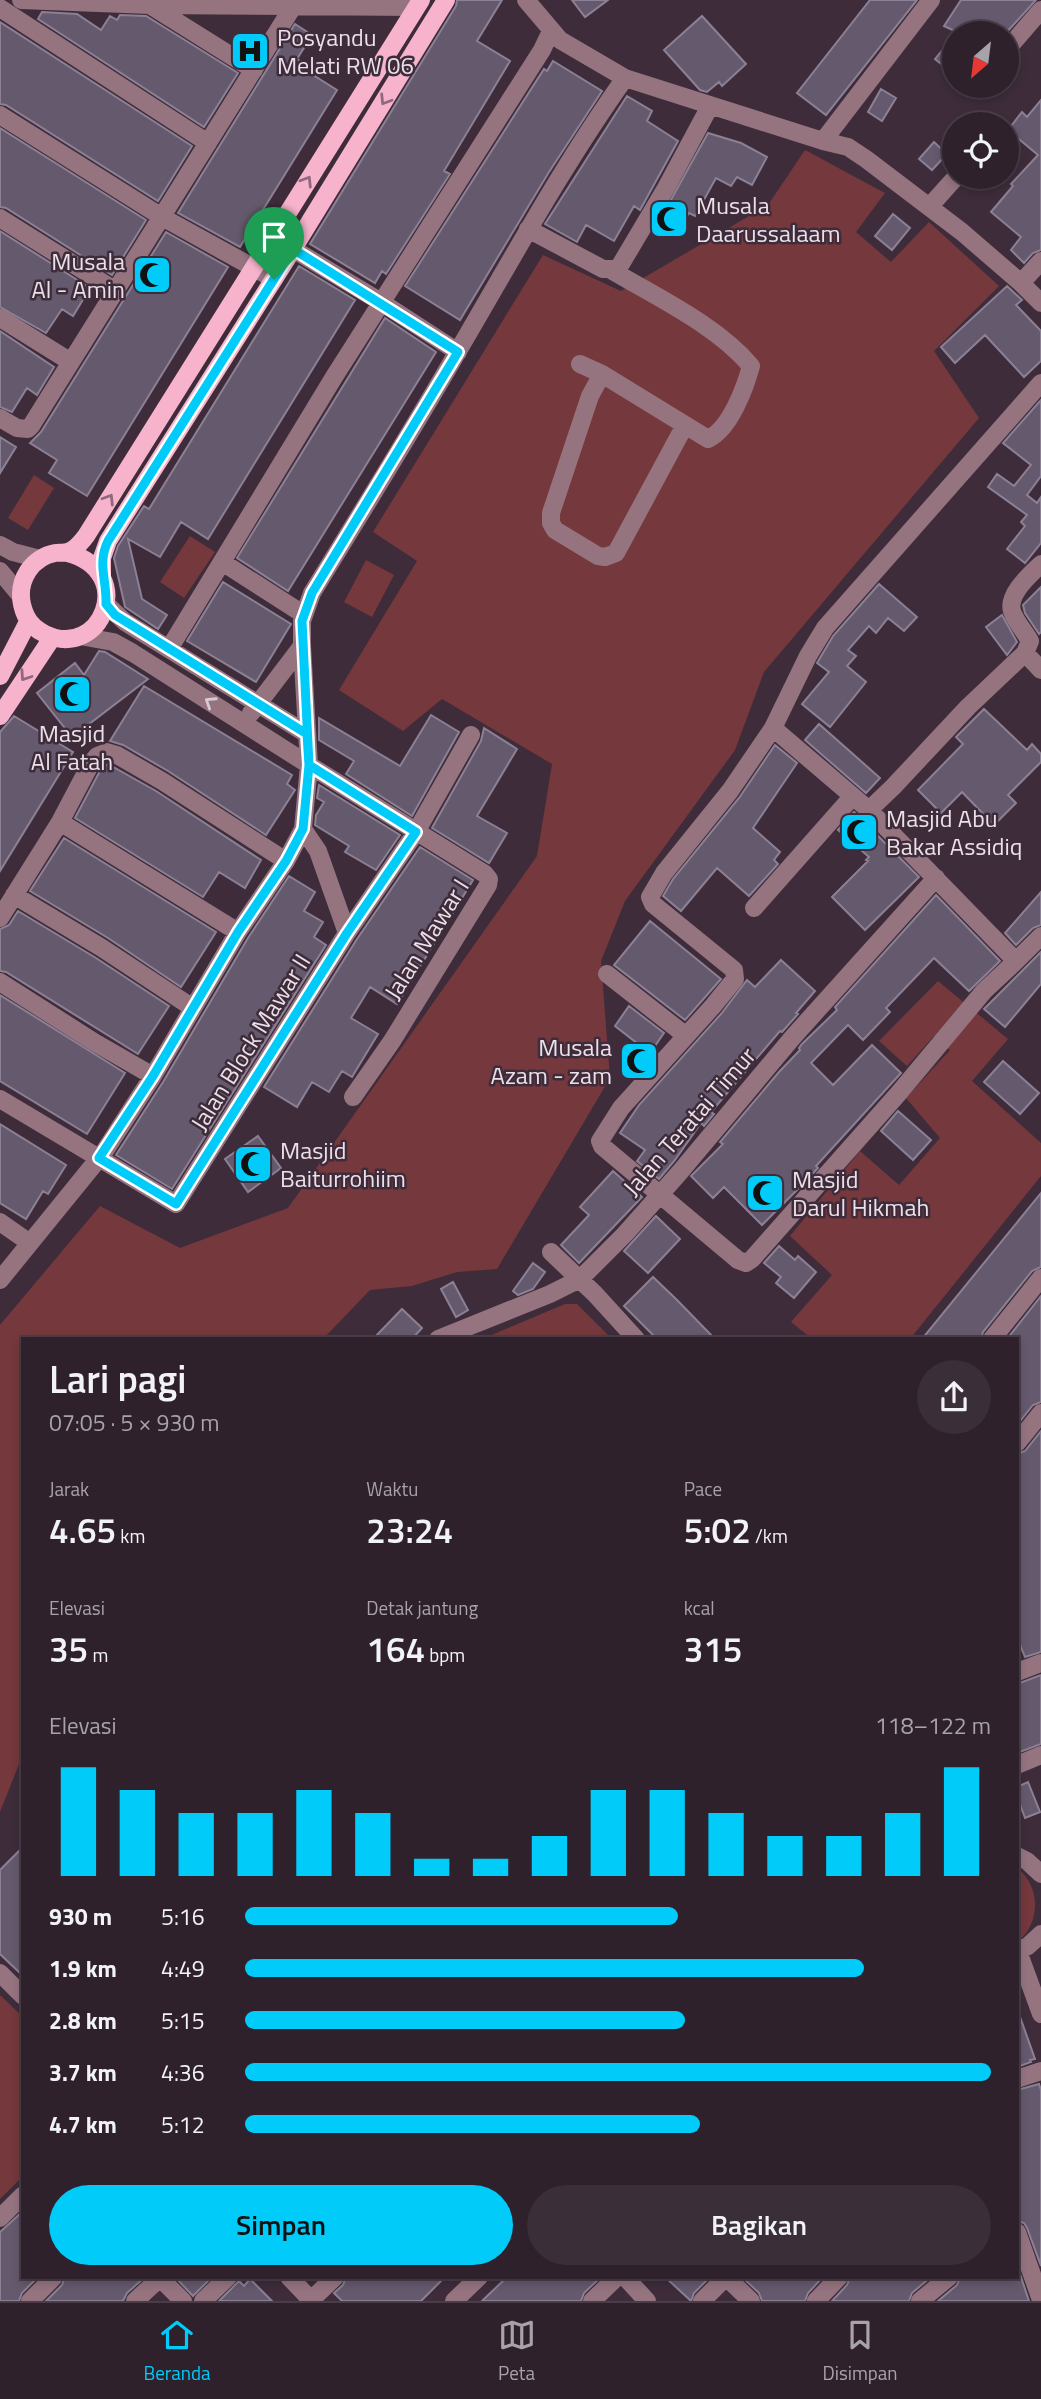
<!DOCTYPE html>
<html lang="id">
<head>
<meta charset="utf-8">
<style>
	:root { --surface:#2e212c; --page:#3a2e38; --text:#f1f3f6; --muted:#a7a3a9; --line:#493e48; --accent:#01cbf9 }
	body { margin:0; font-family:"Titillium Web",sans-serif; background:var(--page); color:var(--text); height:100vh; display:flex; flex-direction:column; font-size:26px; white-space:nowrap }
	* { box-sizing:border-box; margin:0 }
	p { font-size:23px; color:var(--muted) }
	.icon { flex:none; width:38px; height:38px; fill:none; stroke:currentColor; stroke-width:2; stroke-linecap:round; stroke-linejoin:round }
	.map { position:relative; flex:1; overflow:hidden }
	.side { position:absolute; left:21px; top:1337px; width:998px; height:942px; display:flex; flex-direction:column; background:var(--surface); border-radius:0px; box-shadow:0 4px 10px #0003,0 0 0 2px var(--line) }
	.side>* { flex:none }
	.needle { width:46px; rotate:208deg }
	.controls { position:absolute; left:942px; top:21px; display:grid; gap:14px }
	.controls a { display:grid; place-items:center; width:77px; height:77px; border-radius:50%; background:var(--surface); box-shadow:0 4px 10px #0003,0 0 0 2px var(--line); font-size:35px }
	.pin { position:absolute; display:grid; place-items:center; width:60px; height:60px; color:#fff; margin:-72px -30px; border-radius:50% 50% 50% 0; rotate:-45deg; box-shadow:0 0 7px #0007 }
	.pin .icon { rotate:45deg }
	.round { display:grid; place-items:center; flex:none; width:74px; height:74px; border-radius:37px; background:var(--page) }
	.head { display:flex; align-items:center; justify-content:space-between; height:119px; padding:0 28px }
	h1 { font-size:38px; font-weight:600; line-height:52px }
	.figures { display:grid; grid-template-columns:repeat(3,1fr); gap:10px; height:119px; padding:7px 28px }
	.figures div { display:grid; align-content:center }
	.figures b { font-size:35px; font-weight:600 }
	.figures small { font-size:19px; font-weight:400 }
	.figures p { font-size:19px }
	.chart { height:196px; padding:14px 28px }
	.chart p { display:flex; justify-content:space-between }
	.chart svg { width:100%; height:126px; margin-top:7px; stroke:var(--accent); stroke-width:6 }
	.cta { display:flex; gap:14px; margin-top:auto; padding:14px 28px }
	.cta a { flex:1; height:80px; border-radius:42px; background:var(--accent); color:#111; font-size:28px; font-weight:600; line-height:80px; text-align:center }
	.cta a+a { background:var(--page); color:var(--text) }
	ul { padding:0 28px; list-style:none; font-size:23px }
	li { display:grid; grid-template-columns:112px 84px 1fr; align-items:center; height:52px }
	li i { height:18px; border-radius:9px; background:var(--accent) }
	.tabs { display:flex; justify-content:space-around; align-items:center; height:98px; border-top:2px solid var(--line); background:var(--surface); font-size:19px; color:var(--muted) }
	.tabs a { display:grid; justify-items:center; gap:4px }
	.tabs .selected { color:var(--accent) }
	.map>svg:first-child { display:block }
</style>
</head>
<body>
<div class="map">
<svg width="1041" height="2301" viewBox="0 0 1041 2301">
	<rect width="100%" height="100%" fill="#3e2c3b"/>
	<path fill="#75383c" d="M805,150L885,193L856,232L891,262L929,222L999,286L934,351L979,418L764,672L735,750L625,901L601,961L610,1078L497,1269L457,1272L412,1286L370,1290L323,1339H23V1754L0,1812V1325L100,1206L180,1248L288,1208L537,856L552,764L442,699L403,731L339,690L417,561L373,532L543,255L621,291L768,205Z
		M34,475L54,488L28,530L8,518Z
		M190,536L215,552L184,598L160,582Z
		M366,560L394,575L372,617L344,602Z
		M938,981L1008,1039L972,1081L1041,1143V1176L910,1339H812L791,1322L832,1275L790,1236L860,1151L899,1185L940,1138L906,1098L950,1050L934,1036L907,1066L879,1041Z
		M565,1304H577L612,1339H482Z
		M1017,1868C1041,1886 1041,1924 1017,1942Z
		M0,1995L23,2017V2176L0,2199Z"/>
	<path fill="#65596d" stroke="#8c8095" stroke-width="2" d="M457,0H502L477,41L510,61L444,171L450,174L386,274L382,271L375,283L310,244L456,6Z
		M572,0H608L585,17Z
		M870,0H917L826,115L797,93Z
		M961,0H1036L1006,33H959L944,26Z
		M42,12L77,14L101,30L110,16L117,20L120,15L146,16L238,73L204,127L38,19Z
		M702,16L746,64L722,86L719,82L707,92L700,90L664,50Z
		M0,22L192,146L158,201L6,105L0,104Z
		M295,24L312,35L297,59L305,64L302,68L337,90L240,247L178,213Z
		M954,36V74L935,59Z
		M553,61L602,91L549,172L460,320L405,286L544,69L547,71Z
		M881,89L896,98L882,121L868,112Z
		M627,96L652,111L647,121L678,141L640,210L634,206L614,241L586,225L577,242L545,224Z
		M1041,100V250L1033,253L1024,263L1011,250L1021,237L991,212L1013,186L1011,184L1038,155L1008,130L1022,112L1027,117Z
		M0,128L146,220L112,275L6,208L0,207Z
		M708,133L741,143L767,157L752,185L737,177L731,186L716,178L695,216L689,213L674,235L658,223Z
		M934,142L947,154L932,170L919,159Z
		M893,214L910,228L892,250L875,236Z
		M0,231L90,288L73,316L62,309L46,333L0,307Z
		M166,232L228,267L87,496L49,473L57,460L30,443L41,432Z
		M299,266L355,300L208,539L181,522L160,557L128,539L142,599L167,615L158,629L125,607L114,558L118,546L144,506L149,509Z
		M1007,286L1022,300L1016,305L1041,331V361L1024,377L985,335L955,363L941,347Z
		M385,318L436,352L288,591L237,558Z
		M0,331L54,367L37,395L27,388L12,412L0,407Z
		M1041,400V476L1027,495L1037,503L1041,497V543L1025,563L1007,549L1025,526L1021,522L1027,515L988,487L997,474L1014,486L1031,465L1003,443Z
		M0,437L16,447L0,473Z
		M223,582L291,624L256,682L187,641Z
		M879,584L917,617L904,631L888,618L876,633L869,626L848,650L856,656L847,666L866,682L830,727L802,704L829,672L817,663L833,636Z
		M1041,587V632L1039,634L1025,613L1023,605Z
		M1002,615L1017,642L1007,655L986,627Z
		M99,651L105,652L148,679L72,737L37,693L75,663L84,675Z
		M144,686L292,775L287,784L295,790L266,835L168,771L123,745L110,741Z
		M984,709L1027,750L1032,744L1041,754V762L1008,795L1016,803L994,825L962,792L941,813L918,790L963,744L956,737Z
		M431,715L459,732L412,816L346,774L354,761L319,740V718L400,766Z
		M14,716L73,752L0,871V732Z
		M819,724L880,778L866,793L805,740Z
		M484,728L517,749L477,816L507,833L489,863L432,828L481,741Z
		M775,745L797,763L753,828L780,852L774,860L778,864L749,896L717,868L681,911L663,896L673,879L739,798Z
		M108,764L156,791L261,860L245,888L219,872L203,897L75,818L100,771Z
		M319,785L400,835L376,870L345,852L349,846L315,825L316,815L324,802L317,798Z
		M854,812L919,877L865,930L832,897L868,861L866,860L869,857L838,830Z
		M64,838L216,932L181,987L108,938L30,891Z
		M420,847L473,880L397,1004L370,987L361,1002L351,1018L378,1034L352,1077L342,1071L329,1092L312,1082L297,1107L264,1087L357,939Z
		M289,876L315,892L304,911L323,922L314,937L326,945L172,1189L116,1155L163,1082L248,938Z
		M1041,892V925L1033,928L1016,945L1005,933Z
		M936,895L1000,961L969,991L934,958L886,1008L890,1012L863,1040L848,1025L811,1063L833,1085L872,1045L901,1073L816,1166L818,1168L797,1190L762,1225L724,1187L713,1198L691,1176L723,1144L720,1142L779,1072L800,1050L799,1048L802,1044L837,1010L835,1007Z
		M18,911L96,958L169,1006L138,1054L6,972L0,971V929L9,925Z
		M650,921L721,979L685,1020L614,965Z
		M1041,952V984L1005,1027L984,1009Z
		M781,960L815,991L796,1013L798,1014L782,1032L780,1031L711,1112L714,1114L704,1126L701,1123L675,1160L659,1179L637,1161L645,1150L620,1133L639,1105L721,1014L747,980L755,987Z
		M0,995L125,1073L87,1134L0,1081Z
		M629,1006L664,1033L648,1056L651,1058L639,1071L625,1063L638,1044L615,1026Z
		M1003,1061L1039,1093L1020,1114L984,1082Z
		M898,1111L931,1140L913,1160L881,1131Z
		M0,1124L66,1165L48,1194L43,1191L26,1219L0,1203Z
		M258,1136L281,1168L248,1192L225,1159Z
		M613,1171L642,1197L579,1263L561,1245L589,1215L580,1207Z
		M1041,1193V1267L1032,1271L983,1332L981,1339H922Z
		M656,1216L680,1239L648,1273L624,1251Z
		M779,1246L795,1260L798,1256L816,1272L794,1298L776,1283L781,1277L764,1263Z
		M533,1263L545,1272L533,1289L518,1295L513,1291Z
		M653,1277L677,1300L715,1339H657L624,1306Z
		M453,1282L468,1310L456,1317L441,1289Z
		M1041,1296V1402L1033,1405L1017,1425V1339H1007Z
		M402,1309L422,1328L412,1339H373Z
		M1041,1431V1652L1025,1657L1017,1637V1454L1025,1451Z
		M1041,1675V1744L1017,1753V1684Z
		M1028,1782L1040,1812L1025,1818L1017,1796V1787Z
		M23,1847V1976L0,1954V1870Z
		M1017,2014H1019L1035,2059L1030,2060L1031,2062L1017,2067Z
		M1039,2084L1041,2090V2266L1027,2228L1024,2223L1017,2221V2090Z
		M23,2211V2277H38L22,2293L19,2301H0V2232Z
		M1017,2265L1029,2301H938L957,2285L960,2277H1017Z
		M65,2277H145L127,2293L123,2301H46L62,2285Z
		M175,2277H212L193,2296Z
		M346,2277H445L421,2301H342L334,2293L343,2285Z
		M507,2277H601L584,2293L581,2301H482Z
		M665,2277H710L694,2293L691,2301Z
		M742,2277H823L808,2293L805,2301H762L759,2293Z
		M850,2277H931L912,2293L909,2301H832L847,2285Z
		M250,2279L272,2301H219L239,2281L244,2286Z"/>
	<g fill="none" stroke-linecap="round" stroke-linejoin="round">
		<path stroke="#957480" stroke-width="18" d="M21,0L150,5L416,7
			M526,0L560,40L625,78L823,141L848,147L866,159L962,232L1021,283L1041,303
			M150,5L254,70
			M0,8L208,143
			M1010,46L1041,10
			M0,115L162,217L274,279
			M823,141L931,0
			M929,207L956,177
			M0,218L116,291
			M528,229L603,269H618L666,188L710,106
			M293,249L381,302L458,352
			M611,270C658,298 716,325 751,366C745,388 730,429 708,439L602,374L590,396L551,513V523L555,530L598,556L605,557L616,553L685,425
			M1021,283L1041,261
			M0,318L71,362
			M580,364L602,374
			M0,418L17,428L28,429L31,426L294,5
			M0,545L13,552L40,559
			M222,562L303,614
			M1041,564C1031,574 1007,594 1012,611C1015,621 1025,632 1030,641L1025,653L1041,670
			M0,571L20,595
			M106,604L125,622L307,734
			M80,636L113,642L133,653L309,765L485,874L489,879L488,885L392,1041L353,1097
			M169,649L334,377L542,50L551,31
			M251,713L302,646
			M773,728L730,791L664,873L650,897L653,904L734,970L735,979L713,1006L621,1108L600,1141L602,1146L738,1260L746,1263L752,1259L898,1094L984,991L1016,961L869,810L893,787L968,707L1025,653
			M869,810L773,728L808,656L825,628L1041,383
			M60,822L238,932
			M14,895L102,948L193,1008
			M754,908L852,797
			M0,918L60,822L90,765L97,756L107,752L117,755L162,781L286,861
			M347,933L318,851L303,829L309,765L302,646V621L312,593C361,513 411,433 458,351C512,259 563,165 625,78
			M1016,961L1041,936
			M607,974L685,1035
			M0,982L94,1042L153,1076
			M0,1099L176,1204L347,933L416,832L471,735
			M0,1222L30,1243
			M551,1252L595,1294L636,1339
			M0,1280L104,1152L153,1076L238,932L286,861L303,829
			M438,1339L550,1294L580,1279L625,1234L680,1172L793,1037L936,878
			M992,1339L1041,1278
			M1017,1443L1041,1413
			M1017,1672L1041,1663
			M1017,1765L1041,1755
			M1017,1856L1027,1861L1041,1874
			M1017,1951L1028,1946L1041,1934
			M1018,1951L1041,2014
			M0,1973L23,1996
			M1017,2079L1041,2071
			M0,2218L23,2195
			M1017,2232L1041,2300
			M159,2277L183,2301
			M289,2277L312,2301
			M625,2277L647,2301
			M726,2277L751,2301
			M311,2300L335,2277
			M30,2301L54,2277
			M135,2301L160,2278
			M203,2301L228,2277
			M454,2301L479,2277
			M592,2301L617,2277
			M702,2301L726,2277
			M816,2301L839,2277
			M920,2301L949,2277"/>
		<path stroke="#f7b3cc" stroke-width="18" d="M68,553C138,572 101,661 45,634C37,630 30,625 26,616C19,601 19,585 28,571C34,562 44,555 55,553C60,552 65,554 70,551C77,548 81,542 86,536L421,0
			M102,576V558L108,541L293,249L446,0
			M0,676L28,622
			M0,716L52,638"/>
	</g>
	<defs><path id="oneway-chevron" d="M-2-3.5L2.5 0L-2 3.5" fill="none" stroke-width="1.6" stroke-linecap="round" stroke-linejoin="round" transform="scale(1.75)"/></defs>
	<g stroke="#91697c">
		<use href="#oneway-chevron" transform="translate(385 100) rotate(122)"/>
		<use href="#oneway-chevron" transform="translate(307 181) rotate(-58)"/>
		<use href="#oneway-chevron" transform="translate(109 499) rotate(-58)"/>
		<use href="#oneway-chevron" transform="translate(25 676) rotate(124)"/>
	</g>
	<use stroke="#dacad3" href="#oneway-chevron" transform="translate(210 702) rotate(-147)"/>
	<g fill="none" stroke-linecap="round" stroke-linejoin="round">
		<g stroke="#fff" stroke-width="14">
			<path id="route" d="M274,279L108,541C97,563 107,581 106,604L115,615L307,734L309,765L303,829L286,861L238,932L153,1076L99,1158L176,1204L347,933L416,832L309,765L302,621L312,593L458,352L293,249L274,279"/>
		</g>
		<use href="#route" stroke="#01cbf9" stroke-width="9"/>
	</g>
	<defs>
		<g id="hospital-square" transform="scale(2.0125)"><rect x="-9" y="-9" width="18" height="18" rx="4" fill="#01cbf9" stroke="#3e2c3b"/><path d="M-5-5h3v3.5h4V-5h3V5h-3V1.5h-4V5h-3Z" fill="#111"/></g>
		<g id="mosque-square" transform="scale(2.0125)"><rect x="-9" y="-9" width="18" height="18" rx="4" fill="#01cbf9" stroke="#3e2c3b"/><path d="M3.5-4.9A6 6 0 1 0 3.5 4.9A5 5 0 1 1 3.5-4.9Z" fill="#111"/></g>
	</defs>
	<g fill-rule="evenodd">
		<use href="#hospital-square" x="250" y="51"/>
		<use href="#mosque-square" x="669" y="219"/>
		<use href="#mosque-square" x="152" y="275"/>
		<use href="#mosque-square" x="72" y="694"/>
		<use href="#mosque-square" x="859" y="832"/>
		<use href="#mosque-square" x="639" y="1061"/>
		<use href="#mosque-square" x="253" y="1164"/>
		<use href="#mosque-square" x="765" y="1193"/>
	</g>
	<g text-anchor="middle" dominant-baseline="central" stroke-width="5" stroke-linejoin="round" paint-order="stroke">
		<g font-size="24" fill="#ebdfe8" stroke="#3e2c3b" text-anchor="start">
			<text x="277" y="37">Posyandu<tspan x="277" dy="28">Melati RW 06</tspan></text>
			<text x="696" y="205">Musala<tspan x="696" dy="28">Daarussalaam</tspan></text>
			<text x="125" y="261" text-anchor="end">Musala<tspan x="125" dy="28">Al - Amin</tspan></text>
			<text x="72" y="733" text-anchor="middle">Masjid<tspan x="72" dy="28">Al Fatah</tspan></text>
			<text x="886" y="818">Masjid Abu<tspan x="886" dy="28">Bakar Assidiq</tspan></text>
			<text x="612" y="1047" text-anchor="end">Musala<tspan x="612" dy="28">Azam - zam</tspan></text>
			<text x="280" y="1150">Masjid<tspan x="280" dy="28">Baiturrohiim</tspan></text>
			<text x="792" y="1179">Masjid<tspan x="792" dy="28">Darul Hikmah</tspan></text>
		</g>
		<g font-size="24" fill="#ebdfe8" stroke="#3e2c3b">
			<text transform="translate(426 939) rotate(-58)">Jalan Mawar I</text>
			<text transform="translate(250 1042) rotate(-58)">Jalan Block Mawar II</text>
			<text transform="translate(689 1121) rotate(-49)">Jalan Teratai Timur</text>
		</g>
	</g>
</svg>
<div class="controls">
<a><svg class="needle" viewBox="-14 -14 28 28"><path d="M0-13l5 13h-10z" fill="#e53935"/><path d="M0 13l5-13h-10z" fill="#a7a3a9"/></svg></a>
<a><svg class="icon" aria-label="locate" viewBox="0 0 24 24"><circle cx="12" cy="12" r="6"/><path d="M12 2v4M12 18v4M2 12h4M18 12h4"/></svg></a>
</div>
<div class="pin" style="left:274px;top:279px;background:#1e9e55"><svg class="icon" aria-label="arrive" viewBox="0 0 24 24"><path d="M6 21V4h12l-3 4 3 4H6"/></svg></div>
<section class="side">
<div class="head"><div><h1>Lari pagi</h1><p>07:05 · 5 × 930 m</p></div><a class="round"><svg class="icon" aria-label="share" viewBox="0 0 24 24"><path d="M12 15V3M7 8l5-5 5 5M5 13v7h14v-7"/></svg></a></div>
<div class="figures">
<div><p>Jarak</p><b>4.65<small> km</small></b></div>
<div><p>Waktu</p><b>23:24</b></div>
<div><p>Pace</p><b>5:02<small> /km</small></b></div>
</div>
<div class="figures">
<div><p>Elevasi</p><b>35<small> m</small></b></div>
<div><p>Detak jantung</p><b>164<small> bpm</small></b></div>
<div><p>kcal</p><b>315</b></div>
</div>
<div class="chart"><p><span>Elevasi</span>118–122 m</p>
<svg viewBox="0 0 160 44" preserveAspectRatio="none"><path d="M5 44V6M15 44V14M25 44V22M35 44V22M45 44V14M55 44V22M65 44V38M75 44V38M85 44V30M95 44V14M105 44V14M115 44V22M125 44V30M135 44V30M145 44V22M155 44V6"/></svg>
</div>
<ul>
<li><b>930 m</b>5:16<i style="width:58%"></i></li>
<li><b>1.9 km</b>4:49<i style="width:83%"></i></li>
<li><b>2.8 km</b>5:15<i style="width:59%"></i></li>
<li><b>3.7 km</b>4:36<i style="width:100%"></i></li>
<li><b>4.7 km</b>5:12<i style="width:61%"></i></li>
</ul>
<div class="cta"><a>Simpan</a><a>Bagikan</a></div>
</section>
</div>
<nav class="tabs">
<a class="selected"><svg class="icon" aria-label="home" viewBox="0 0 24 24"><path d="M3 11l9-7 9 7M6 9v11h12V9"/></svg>Beranda</a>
<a><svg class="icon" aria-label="map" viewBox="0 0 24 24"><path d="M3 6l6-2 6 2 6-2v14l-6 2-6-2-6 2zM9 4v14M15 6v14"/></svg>Peta</a>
<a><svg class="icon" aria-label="saved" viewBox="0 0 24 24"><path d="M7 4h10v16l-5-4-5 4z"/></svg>Disimpan</a>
</nav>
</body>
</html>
